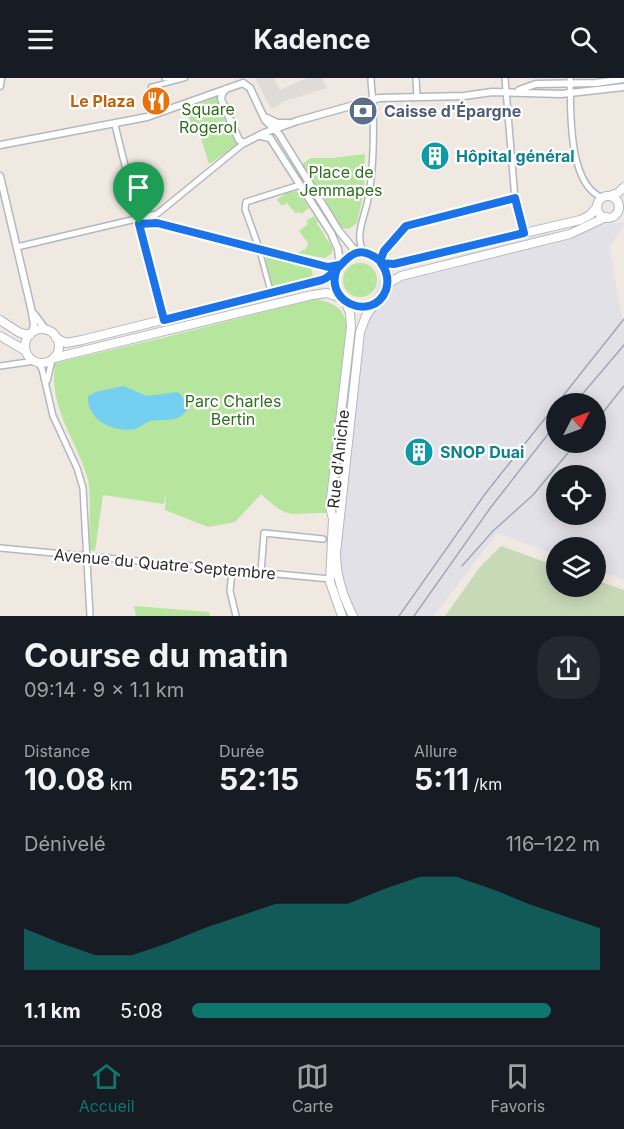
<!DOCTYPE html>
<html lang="fr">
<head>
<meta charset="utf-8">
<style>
	:root { --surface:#171b24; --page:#242831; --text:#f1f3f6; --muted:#9ea1a6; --line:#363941; --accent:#0f766e }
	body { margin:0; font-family:Inter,sans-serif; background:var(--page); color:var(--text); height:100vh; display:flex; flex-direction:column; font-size:22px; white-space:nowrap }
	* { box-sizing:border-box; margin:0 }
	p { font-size:20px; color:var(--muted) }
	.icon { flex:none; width:33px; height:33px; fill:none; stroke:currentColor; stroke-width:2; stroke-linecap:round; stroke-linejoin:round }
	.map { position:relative; height:538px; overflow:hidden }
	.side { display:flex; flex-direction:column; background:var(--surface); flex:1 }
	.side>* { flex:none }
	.needle { width:39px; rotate:48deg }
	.controls { position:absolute; left:546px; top:315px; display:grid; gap:12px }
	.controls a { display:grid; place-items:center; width:60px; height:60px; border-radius:50%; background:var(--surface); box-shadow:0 3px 15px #0003; font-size:30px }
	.pin { position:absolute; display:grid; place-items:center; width:51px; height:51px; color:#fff; margin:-62px -26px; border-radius:50% 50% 50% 0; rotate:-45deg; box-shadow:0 0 6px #0007 }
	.pin .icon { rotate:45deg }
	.round { display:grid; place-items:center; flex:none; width:63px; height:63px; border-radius:24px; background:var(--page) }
	.overview { display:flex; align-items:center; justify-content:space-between; height:102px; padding:0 24px }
	h1 { font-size:33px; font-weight:700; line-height:45px }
	.metrics { display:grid; grid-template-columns:repeat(3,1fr); gap:9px; height:102px; padding:6px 24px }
	.metrics div { display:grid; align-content:center }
	.metrics b { font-size:30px; font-weight:700 }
	.metrics small { font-size:16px; font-weight:400 }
	.metrics p { font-size:16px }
	.chart { height:168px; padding:12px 24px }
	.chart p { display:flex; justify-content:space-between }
	.chart svg { width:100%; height:108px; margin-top:6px; fill:var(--accent); opacity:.7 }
	ul { padding:0 24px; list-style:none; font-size:20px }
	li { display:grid; grid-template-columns:96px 72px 1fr; align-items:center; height:45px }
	li i { height:15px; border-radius:8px; background:var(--accent) }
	header { display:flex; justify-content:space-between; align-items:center; height:78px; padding:0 24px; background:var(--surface); font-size:27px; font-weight:700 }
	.dock { display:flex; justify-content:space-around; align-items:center; height:84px; border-top:2px solid var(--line); background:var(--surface); font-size:16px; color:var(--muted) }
	.dock a { display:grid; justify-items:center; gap:3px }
	.dock .current { color:var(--accent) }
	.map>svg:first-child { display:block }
</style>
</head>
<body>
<header><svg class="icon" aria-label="menu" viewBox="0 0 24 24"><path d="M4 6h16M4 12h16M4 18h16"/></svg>Kadence<svg class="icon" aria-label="search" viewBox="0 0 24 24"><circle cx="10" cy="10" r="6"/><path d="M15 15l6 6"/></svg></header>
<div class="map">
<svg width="624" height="538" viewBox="0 0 624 538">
	<rect width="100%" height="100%" fill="#efe9e1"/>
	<path fill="#e3e1e8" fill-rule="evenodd" d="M624,144V148L609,169L624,249V502L596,491V470H556V477L497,455L434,538H357L343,504L339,477L363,255L379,203L520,159ZM556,326H596V364H556ZM556,398H596V436H556Z"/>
	<path fill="#b6e59e" d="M217,19L239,66L209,86L200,57H195L186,31Z
		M365,76L364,113L357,145L349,151L342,150L302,86L311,80H333Z
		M296,113L300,115L309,130L301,136L300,134L295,135L287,125L282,128L277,122L287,114Z
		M314,138L318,144L317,146C321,151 324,156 327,162H328L333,171L331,176L325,180L297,175L306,171L308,165L299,153L308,146L306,143Z
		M265,178L311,190L313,198L272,208Z
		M343 202a17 17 0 1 1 34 0a17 17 0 1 1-34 0Z
		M315,221C335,225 345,230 347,251L326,435C289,434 291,444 261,416L235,444L208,449L165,432L166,414L164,426L103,417L95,473L89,472C89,455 92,412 87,398C74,358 49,330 55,285L166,259Z
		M134,528L209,534L210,538H136Z"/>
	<path fill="#c8d9b8" d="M501,468L556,488V508H596V502L624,512V538H445L480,489Z"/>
	<path fill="#dfdcd8" d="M255,0H274L280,12L307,0H322L327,10L281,24V26L271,31Z"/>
	<path fill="#75cff0" d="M123,308L147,318L178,314L187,324L188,331C177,346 166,340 150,343C144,345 140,350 134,351C113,355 86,341 88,318L96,314Z"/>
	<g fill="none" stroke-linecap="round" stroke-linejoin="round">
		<g stroke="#b4b7c1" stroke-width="7">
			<path id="pedestrian" d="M151,9L185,0
				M259,171L271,215"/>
		</g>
		<g stroke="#b4b7c1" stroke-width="8">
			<path id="minor" d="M165,0H178
				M416,0L417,19
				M505,0L515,121L524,155
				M570,0C571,31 567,107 603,120
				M115,47L163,242
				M139,146L157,145L328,189L339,187
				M17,169L157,136L244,65
				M259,170L245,131L246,124L300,107
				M365,176C354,161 363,142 367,126C374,95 374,60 373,28C373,18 371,10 371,0
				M380,183L383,175L406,149L515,121
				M38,284L42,291L53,338L77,390L83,410L90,538
				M0,288L35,283
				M47,303L52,282
				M0,470L330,501
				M232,493L230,513L236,538
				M261,495L264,455L323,461"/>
		</g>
		<g stroke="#b4b7c1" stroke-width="9">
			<path id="tertiary" d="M0,8L1,0
				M226,11L222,16L221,21L239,62L244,65L264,55L297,43L379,20L464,18L492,14L561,16L624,9
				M519,12L536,6L596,5L624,1
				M267,40L277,45H288
				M261,58L270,60L331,155L338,171L340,186
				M0,67L147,39L243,5L250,10L265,42L279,56L339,153L352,169L359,176
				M0,98L31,230L34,246L32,255
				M34,236L46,252"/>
		</g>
		<g stroke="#b4b7c1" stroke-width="10">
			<path id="secondary" d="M609,118L618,115L624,109
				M597 129a11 11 0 1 1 22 0a11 11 0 1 1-22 0Z
				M334 202a27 27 0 1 1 54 0a27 27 0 1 1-54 0Z
				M381,185H397L580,142L590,137L597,129
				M387,206L401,198L570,156L606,139
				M0,242L20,255L30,257
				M25 268a17 17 0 1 1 34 0a17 17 0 1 1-34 0Z
				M0,258L26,273
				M56,260L66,265L82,262L319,203L329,200L336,192
				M54,280L312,217L327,215L341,220
				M342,538L330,504L333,441L330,429L351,249L350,235L345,223
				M353,538C343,519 336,496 336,475L360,254L366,238L375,225"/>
		</g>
		<use href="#pedestrian" stroke="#fff" stroke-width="4"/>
		<use href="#minor" stroke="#fff" stroke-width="5"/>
		<use href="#tertiary" stroke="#fff" stroke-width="6"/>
		<use href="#secondary" stroke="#fff" stroke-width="8"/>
		<path stroke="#a3a6b8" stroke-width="1.5" d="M574,326L624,267
			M596,343L624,308
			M462,488L493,453L533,417L577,364
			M399,538L485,416L624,241
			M414,538L491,429L556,346"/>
	</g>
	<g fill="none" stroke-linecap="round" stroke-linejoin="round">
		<g stroke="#fff" stroke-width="12">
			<path id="route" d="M139,146L164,242L322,202C343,194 350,158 380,183L384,173L406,148L515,120L524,155L394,186L381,185C387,193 389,202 386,212C373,246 319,223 339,187L328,189L157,145L139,146"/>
		</g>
		<use href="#route" stroke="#1a73e8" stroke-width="8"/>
	</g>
	<defs>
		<g id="restaurant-disc" transform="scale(1.5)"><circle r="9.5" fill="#e8710a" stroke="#fff"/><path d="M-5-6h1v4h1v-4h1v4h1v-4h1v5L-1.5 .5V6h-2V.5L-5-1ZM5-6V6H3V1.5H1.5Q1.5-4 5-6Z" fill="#fff"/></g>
		<g id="bank-disc" transform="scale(1.5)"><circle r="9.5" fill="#5c6f8a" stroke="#fff"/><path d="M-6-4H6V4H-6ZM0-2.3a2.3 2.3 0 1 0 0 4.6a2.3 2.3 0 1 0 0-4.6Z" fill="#fff"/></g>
		<g id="building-disc" transform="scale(1.5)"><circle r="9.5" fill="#0f9aa8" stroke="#fff"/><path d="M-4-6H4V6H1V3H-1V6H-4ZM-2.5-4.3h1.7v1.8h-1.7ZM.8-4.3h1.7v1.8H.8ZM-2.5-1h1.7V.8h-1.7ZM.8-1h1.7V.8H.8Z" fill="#fff"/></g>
	</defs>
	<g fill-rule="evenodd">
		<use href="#restaurant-disc" x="156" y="23"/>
		<use href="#bank-disc" x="363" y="33"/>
		<use href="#building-disc" x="435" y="78"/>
		<use href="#building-disc" x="419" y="374"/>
	</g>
	<g text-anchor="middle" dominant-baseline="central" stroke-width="4.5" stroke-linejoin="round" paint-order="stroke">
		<g font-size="16" font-weight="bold" fill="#c56008" stroke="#fff" text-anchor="end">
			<text x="135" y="23">Le Plaza</text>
		</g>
		<g font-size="16" fill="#2c6e1b" stroke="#fff">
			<text x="208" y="31">Square<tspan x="208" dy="18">Rogerol</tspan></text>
			<text x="341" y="94">Place de<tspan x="341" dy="18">Jemmapes</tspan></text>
			<text x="233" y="323">Parc Charles<tspan x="233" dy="18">Bertin</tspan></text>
		</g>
		<g font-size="16" font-weight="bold" fill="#4e5e75" stroke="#fff" text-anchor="start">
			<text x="384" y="33">Caisse d'Épargne</text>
		</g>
		<g font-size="16" font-weight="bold" fill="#0d838f" stroke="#fff" text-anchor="start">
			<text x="456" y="78">Hôpital général</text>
			<text x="440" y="374">SNOP Duai</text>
		</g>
		<g font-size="16" fill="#2e2e2e" stroke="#fff">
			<text transform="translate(338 381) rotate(-84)">Rue d'Aniche</text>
			<text transform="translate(165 486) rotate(5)">Avenue du Quatre Septembre</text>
		</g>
	</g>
</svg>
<div class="controls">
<a><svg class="needle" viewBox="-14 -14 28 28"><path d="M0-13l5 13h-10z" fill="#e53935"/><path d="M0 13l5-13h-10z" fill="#9ea1a6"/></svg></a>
<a><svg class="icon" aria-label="locate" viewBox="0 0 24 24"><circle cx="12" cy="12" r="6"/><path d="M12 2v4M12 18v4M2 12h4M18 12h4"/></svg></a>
<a><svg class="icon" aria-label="layers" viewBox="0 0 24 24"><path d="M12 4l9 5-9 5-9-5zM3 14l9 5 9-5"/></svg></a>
</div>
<div class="pin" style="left:139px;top:146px;background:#1e9e55"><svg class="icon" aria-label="arrive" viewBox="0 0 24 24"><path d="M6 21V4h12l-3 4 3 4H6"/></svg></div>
</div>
<section class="side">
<div class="overview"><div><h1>Course du matin</h1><p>09:14 · 9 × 1.1 km</p></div><a class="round"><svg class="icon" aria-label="share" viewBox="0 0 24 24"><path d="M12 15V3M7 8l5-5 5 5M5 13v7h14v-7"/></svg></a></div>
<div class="metrics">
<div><p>Distance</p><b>10.08<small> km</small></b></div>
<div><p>Durée</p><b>52:15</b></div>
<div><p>Allure</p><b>5:11<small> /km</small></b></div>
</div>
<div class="chart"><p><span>Dénivelé</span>116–122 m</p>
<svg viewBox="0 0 160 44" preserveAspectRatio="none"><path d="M0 44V27L10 33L20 38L30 38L40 33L50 27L60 22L70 17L80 17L90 17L100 11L110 6L120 6L130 11L140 17L150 22L160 27V44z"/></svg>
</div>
<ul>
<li><b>1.1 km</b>5:08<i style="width:88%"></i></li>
</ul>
</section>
<nav class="dock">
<a class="current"><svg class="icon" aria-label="home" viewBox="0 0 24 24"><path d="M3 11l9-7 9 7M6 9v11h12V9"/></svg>Accueil</a>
<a><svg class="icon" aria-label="map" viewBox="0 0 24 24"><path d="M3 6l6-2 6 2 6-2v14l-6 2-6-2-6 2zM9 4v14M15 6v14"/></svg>Carte</a>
<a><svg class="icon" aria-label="saved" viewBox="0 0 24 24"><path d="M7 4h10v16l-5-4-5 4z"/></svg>Favoris</a>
</nav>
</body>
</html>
